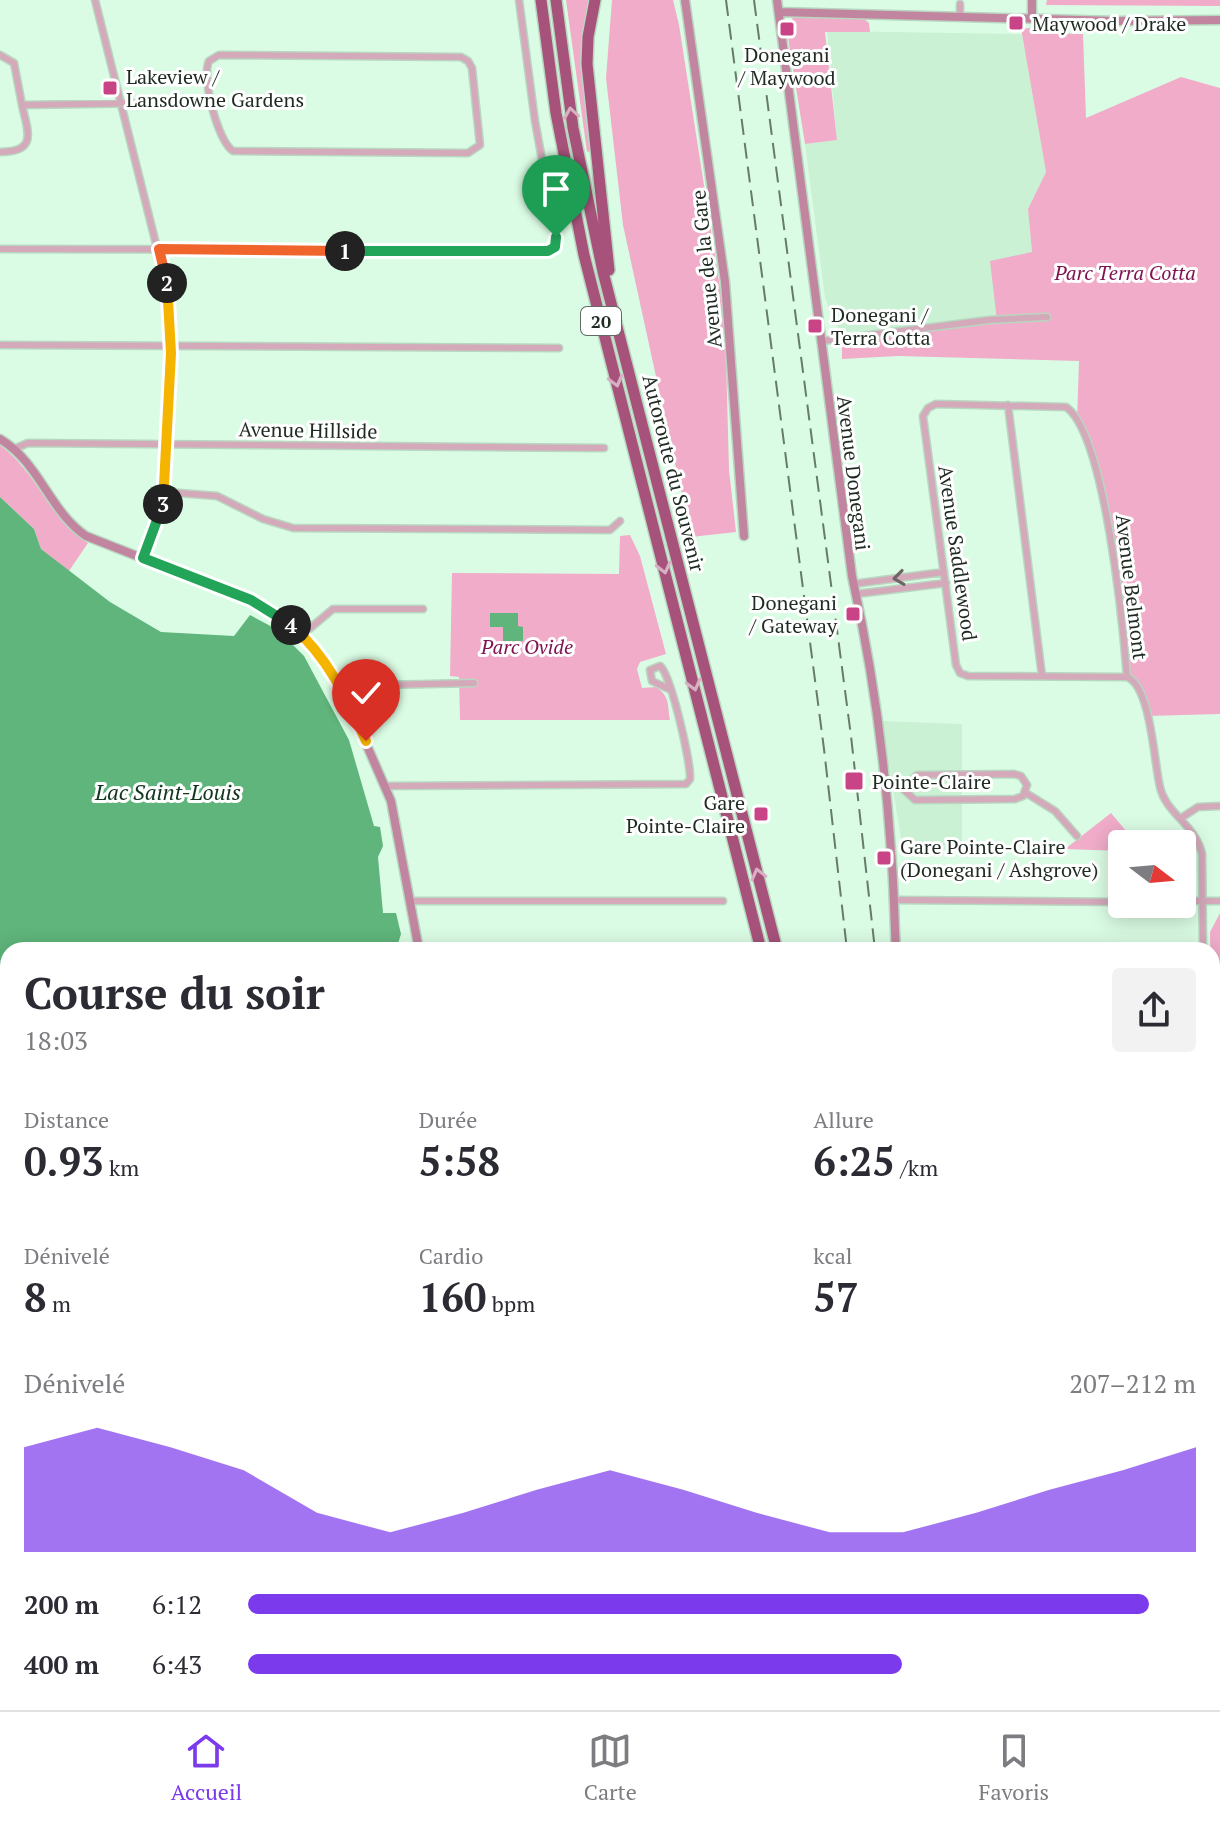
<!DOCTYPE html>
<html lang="fr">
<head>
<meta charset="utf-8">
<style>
	:root { --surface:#fff; --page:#f2f2f3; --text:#2b2b33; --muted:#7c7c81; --line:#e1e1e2; --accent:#7c3aed }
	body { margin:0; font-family:"PT Serif",serif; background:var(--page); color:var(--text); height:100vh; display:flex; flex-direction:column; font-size:30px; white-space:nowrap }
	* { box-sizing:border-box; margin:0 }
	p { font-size:26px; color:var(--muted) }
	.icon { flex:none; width:44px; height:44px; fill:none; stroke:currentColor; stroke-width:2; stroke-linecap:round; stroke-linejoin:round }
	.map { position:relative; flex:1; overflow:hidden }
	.sheet { position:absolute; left:0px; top:942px; width:1220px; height:768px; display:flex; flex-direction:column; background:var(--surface); border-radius:24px 24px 0 0; box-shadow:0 4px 20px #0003 }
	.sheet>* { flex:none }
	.needle { width:52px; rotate:106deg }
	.buttons { position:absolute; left:1108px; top:830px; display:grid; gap:16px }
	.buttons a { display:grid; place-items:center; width:88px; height:88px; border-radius:8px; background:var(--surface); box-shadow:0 4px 20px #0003; font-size:40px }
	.pin { position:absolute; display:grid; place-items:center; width:68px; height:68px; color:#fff; margin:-82px -34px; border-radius:50% 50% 50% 0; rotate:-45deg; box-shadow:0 0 8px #0007 }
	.pin .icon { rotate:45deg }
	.km { position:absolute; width:40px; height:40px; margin:-20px; border-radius:50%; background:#222; color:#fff; font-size:22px; line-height:40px; text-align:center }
	.round { display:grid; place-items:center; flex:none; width:84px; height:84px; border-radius:8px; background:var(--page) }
	.head { display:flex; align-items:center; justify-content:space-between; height:136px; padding:0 24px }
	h1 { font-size:44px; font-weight:800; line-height:60px }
	.metrics { display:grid; grid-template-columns:repeat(3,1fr); gap:12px; height:136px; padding:8px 24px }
	.metrics div { display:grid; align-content:center }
	.metrics b { font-size:40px; font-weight:800 }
	.metrics small { font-size:22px; font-weight:400 }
	.metrics p { font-size:22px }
	.chart { height:224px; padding:16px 24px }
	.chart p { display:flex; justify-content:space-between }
	.chart svg { width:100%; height:144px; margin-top:8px; fill:var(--accent); opacity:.7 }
	ul { padding:0 24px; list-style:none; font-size:26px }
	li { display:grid; grid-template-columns:128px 96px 1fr; align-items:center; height:60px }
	li i { height:20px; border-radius:10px; background:var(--accent) }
	.tabs { display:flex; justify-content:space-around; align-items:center; height:112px; border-top:2px solid var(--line); background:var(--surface); font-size:22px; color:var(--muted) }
	.tabs a { display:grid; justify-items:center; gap:4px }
	.tabs .on { color:var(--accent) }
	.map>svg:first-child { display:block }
</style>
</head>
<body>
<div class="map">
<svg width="1220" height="1710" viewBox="0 0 1220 1710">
	<rect width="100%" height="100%" fill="#dbfce4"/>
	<path fill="#caf1d4" d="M827,31L1022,34L1046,172L1028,209L1032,252L997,322L844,332L833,323L825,297L805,144L837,140Z
		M882,721L962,724V850L903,851Z"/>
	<path fill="#f0acc9" d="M566,0H593L588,16L593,150L587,152Z
		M612,0H673L679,25L725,320L729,470L736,532L691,537L623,225L606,78Z
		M1047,0H1220V6L1046,5Z
		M794,17L864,19L869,23L870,32H825L837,140L805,144L787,31V24Z
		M1039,27L1051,33L1083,34L1086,118L1181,77L1220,88V714L1147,716L1143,694L1127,677L1103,488L1077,421L1079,361L898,356L842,359V344L997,321L990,261L1032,252L1028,209L1046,172L1022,34V29Z
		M0,445C38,474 50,519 88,543L69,571L41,549L34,529L0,497Z
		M630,535L640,556L666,654L640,662L637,669L642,688L656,687C671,697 667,706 670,720H460L459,677L450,676L452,573L619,574L620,536Z
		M1111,813L1137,844H1122V851L1065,849Z
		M1220,913V1069L1212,1053L1210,932Z
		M1212,1610H1220V1710H906L907,1702H1212Z"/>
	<path fill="#5fb57b" d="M0,497L34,529L41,549L110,602L161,632L234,636L250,615L278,630L304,656L349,740L374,826L380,827L383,846L378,857L383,913H396L401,934L396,950H8V1702H696L694,1710H0Z
		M490,613H518V626L523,627V641H503V627H490Z"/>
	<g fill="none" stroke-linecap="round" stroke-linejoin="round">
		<g stroke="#b9d6c1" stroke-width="9">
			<path id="street" d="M95,0L170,300L166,492L143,558
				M960,15V4
				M0,55L14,63L22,105
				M219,55L461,57L468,61L472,68L480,145L468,153L233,151C218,142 201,77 209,61Z
				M0,152C38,152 28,132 22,105L212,102
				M0,249L551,250L556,245V237L535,121L519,0
				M822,341L989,320L1047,317
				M0,345L559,348
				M1008,405L1042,676
				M14,449L28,443L604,448
				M166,492L217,496L263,519L293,528L610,530L620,521
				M853,584L944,572
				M856,594L946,583
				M302,635L333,609H423
				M1127,677L968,676L960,673L956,665L923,416L928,408L936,404L1066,407C1105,434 1123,625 1127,677C1151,686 1154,763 1160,787C1166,814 1196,825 1202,854L1203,950
				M340,686L474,683
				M1014,774L1021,776L1027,785L1023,796L1015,799L915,800L903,789L917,775Z
				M385,786L686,784L690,779C691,763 671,674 660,666L650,670L652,681L671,690
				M1026,793L1055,811L1077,836
				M1181,818L1198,807L1220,806
				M893,900L1122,902
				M411,901H723
				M1182,901H1220
				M1212,1075L1220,1095
				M1212,1179H1220
				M1212,1268H1220
				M1212,1361H1220
				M1212,1509H1220"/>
		</g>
		<g stroke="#b9d6c1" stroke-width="11">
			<path id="secondary" d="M685,0L725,282L744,536
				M777,0L852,576C872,666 885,760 891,851C894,884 894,917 896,950
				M779,12L1116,21L1220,20
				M1032,18V0
				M0,439C39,462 50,512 86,536L259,604L297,631L323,658L345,695L391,801L419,950
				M707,1710L709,1702
				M900,1710L901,1702"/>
		</g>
		<g stroke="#b9d6c1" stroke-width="14">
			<path id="highway" d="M541,0L556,113L584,255L761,950
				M556,0L573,128L603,272L777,950
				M595,0L588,37L587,64L609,270
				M783,1710L785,1702
				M801,1710L802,1702"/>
		</g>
		<use href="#street" stroke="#d4a9ba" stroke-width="6"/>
		<use href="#secondary" stroke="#c2859f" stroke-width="8"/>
		<use href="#highway" stroke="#a7527a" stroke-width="11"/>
		<path stroke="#677b6c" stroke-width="2" stroke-dasharray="16 8" stroke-linecap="butt" d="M726,0L824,749L847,950
			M754,0L851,736L875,950
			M840,1710V1702
			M862,1710L863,1702"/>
	</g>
	<defs><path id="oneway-chevron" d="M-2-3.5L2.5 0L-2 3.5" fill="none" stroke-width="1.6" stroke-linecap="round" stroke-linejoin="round" transform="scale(2)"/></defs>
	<g stroke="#d7b1c3">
		<use href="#oneway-chevron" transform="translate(571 113) rotate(-99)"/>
		<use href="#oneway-chevron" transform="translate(616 381) rotate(75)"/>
		<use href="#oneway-chevron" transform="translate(664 568) rotate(76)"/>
		<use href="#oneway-chevron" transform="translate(694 685) rotate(75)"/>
		<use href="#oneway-chevron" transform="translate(758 874) rotate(-104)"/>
	</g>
	<use stroke="#706466" href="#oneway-chevron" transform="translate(899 578) rotate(172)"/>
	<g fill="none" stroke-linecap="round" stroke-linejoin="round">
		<g stroke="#fff" stroke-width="16">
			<path id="split-1" d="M345,251H548L555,247L556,237"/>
		</g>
		<g stroke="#fff" stroke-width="16">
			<path id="split-2" d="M167,283L159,249L345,251"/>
		</g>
		<g stroke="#fff" stroke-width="16">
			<path id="split-3" d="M163,504L171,353L167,283"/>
		</g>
		<g stroke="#fff" stroke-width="16">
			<path id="split-4" d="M163,504L143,558L251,600L291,625"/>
		</g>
		<g stroke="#fff" stroke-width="16">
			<path id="split-5" d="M291,625C328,657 346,697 366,741"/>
		</g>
		<use href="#split-1" stroke="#22a559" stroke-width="10"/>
		<use href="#split-2" stroke="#f0652b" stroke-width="10"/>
		<use href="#split-3" stroke="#f5b400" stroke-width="10"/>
		<use href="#split-4" stroke="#22a559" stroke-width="10"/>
		<use href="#split-5" stroke="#f5b400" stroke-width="10"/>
	</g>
	<g fill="#c84487" stroke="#fff" stroke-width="3">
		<rect x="1008" y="15" width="16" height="16" rx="4"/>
		<rect x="779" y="21" width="16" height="16" rx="4"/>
		<rect x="102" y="80" width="16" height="16" rx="4"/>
		<rect x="807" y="318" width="16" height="16" rx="4"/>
		<rect x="845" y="606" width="16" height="16" rx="4"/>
		<rect x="844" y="771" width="20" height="20" rx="4"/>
		<rect x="753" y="806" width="16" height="16" rx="4"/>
		<rect x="876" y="850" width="16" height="16" rx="4"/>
	</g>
	<g text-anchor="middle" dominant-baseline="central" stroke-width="6" stroke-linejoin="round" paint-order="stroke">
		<rect fill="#fff" stroke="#626b64" stroke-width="2" x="581" y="307" width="40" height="28" rx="6"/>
		<g font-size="18" font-weight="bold" fill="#1f2b22">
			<text x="601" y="321">20</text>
		</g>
		<g font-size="20" fill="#1f2b22" stroke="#fff" text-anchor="start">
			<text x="1032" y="23">Maywood / Drake</text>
			<text x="787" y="54" text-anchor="middle">Donegani<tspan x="787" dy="23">/ Maywood</tspan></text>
			<text x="126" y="76">Lakeview /<tspan x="126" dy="23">Lansdowne Gardens</tspan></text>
			<text x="831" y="314">Donegani /<tspan x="831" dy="23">Terra Cotta</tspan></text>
			<text x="837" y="602" text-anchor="end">Donegani<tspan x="837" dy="23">/ Gateway</tspan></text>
			<text x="872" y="781">Pointe-Claire</text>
			<text x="745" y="802" text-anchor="end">Gare<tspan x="745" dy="23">Pointe-Claire</tspan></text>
			<text x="900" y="846">Gare Pointe-Claire<tspan x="900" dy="23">(Donegani / Ashgrove)</tspan></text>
		</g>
		<g font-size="20" fill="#1f2b22" stroke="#fff">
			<text transform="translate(706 269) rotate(-96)">Avenue de la Gare</text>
			<text transform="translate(308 430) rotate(1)">Avenue Hillside</text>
			<text transform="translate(674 473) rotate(76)">Autoroute du Souvenir</text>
			<text transform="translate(854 473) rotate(83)">Avenue Donegani</text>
			<text transform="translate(958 553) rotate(82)">Avenue Saddlewood</text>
			<text transform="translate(1132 587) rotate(83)">Avenue Belmont</text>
		</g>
		<g font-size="20" font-style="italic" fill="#7f1350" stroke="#fff">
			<text x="1125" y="272">Parc Terra Cotta</text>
			<text x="527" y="646">Parc Ovide</text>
		</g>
		<g font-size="22" font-style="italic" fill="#11361e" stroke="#fff">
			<text x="168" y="791">Lac Saint-Louis</text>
		</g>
	</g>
</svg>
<div class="buttons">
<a><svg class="needle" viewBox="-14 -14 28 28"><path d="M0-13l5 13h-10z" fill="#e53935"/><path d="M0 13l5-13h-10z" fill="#7c7c81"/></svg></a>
</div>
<div class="pin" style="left:556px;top:237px;background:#1e9e55"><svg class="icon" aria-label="arrive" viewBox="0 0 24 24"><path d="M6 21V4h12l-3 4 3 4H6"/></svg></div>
<div class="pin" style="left:366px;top:741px;background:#d93025"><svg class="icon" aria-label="check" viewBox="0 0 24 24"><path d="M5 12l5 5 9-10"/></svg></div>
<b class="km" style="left:345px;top:251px">1</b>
<b class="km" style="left:167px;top:283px">2</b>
<b class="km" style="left:163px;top:504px">3</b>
<b class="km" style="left:291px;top:625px">4</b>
<section class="sheet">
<div class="head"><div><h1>Course du soir</h1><p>18:03</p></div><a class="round"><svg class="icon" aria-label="share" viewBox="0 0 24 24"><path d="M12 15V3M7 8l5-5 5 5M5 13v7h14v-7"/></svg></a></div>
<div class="metrics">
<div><p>Distance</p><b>0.93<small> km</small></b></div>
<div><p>Durée</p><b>5:58</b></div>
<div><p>Allure</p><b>6:25<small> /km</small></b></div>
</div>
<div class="metrics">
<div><p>Dénivelé</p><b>8<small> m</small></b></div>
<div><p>Cardio</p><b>160<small> bpm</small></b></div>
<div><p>kcal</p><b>57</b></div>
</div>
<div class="chart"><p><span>Dénivelé</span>207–212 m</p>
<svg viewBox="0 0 160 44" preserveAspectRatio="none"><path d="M0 44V12L10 6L20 12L30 19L40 32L50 38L60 32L70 25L80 19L90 25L100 32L110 38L120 38L130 32L140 25L150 19L160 12V44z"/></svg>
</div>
<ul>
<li><b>200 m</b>6:12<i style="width:95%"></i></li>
<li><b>400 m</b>6:43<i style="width:69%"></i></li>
</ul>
</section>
</div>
<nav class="tabs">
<a class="on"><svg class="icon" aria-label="home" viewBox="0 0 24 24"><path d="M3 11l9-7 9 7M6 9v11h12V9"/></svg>Accueil</a>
<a><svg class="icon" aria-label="map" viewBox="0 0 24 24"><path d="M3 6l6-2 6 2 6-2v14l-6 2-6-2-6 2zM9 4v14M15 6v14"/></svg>Carte</a>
<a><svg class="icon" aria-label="saved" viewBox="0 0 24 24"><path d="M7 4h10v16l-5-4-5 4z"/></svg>Favoris</a>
</nav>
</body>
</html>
